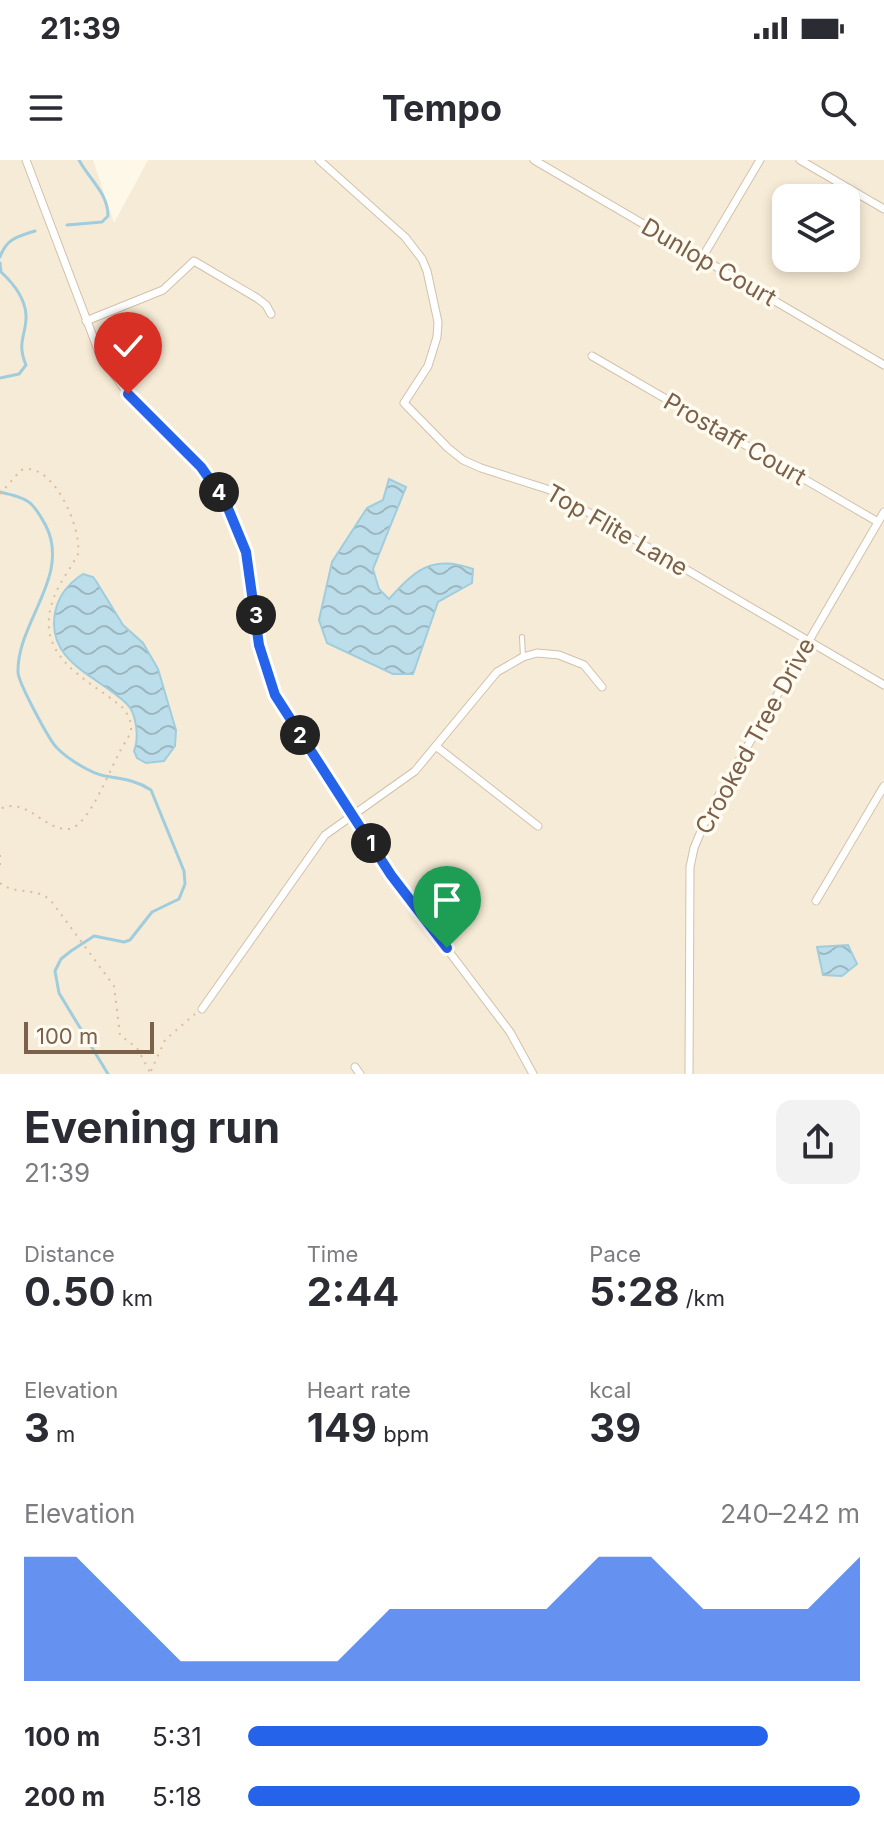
<!DOCTYPE html>
<html lang="en">
<head>
<meta charset="utf-8">
<style>
	:root { --surface:#fff; --page:#f2f2f3; --text:#2b2b33; --muted:#7c7c81; --accent:#2563eb }
	body { margin:0; font-family:Inter,sans-serif; background:var(--page); color:var(--text); height:100vh; display:flex; flex-direction:column; font-size:30px; white-space:nowrap }
	* { box-sizing:border-box; margin:0 }
	p { font-size:26px; color:var(--muted) }
	.icon { flex:none; width:44px; height:44px; fill:none; stroke:currentColor; stroke-width:2; stroke-linecap:round; stroke-linejoin:round }
	.map { position:relative; height:914px; overflow:hidden }
	.drawer { display:flex; flex-direction:column; background:var(--surface); flex:1 }
	.drawer>* { flex:none }
	.buttons { position:absolute; left:772px; top:24px; display:grid; gap:16px }
	.buttons a { display:grid; place-items:center; width:88px; height:88px; border-radius:16px; background:var(--surface); box-shadow:0 4px 12px #0003; font-size:40px }
	.scale { position:absolute; left:24px; bottom:20px; width:130px; box-sizing:border-box; padding-left:8px; border:4px solid #7b604a; border-top:0; font-size:22px; line-height:28px; white-space:nowrap; color:#7b604a; -webkit-text-stroke:6px #fffbf1; paint-order:stroke }
	.pin { position:absolute; display:grid; place-items:center; width:68px; height:68px; color:#fff; margin:-82px -34px; border-radius:50% 50% 50% 0; rotate:-45deg; box-shadow:0 0 8px #0007 }
	.pin .icon { rotate:45deg }
	.km { position:absolute; width:40px; height:40px; margin:-20px; border-radius:50%; background:#222; color:#fff; font-size:22px; line-height:40px; text-align:center }
	.round { display:grid; place-items:center; flex:none; width:84px; height:84px; border-radius:16px; background:var(--page) }
	.head { display:flex; align-items:center; justify-content:space-between; height:136px; padding:0 24px }
	h1 { font-size:44px; font-weight:700; line-height:60px }
	.figures { display:grid; grid-template-columns:repeat(3,1fr); gap:12px; height:136px; padding:8px 24px }
	.figures div { display:grid; align-content:center }
	.figures b { font-size:40px; font-weight:700 }
	.figures small { font-size:22px; font-weight:400 }
	.figures p { font-size:22px }
	.chart { height:224px; padding:16px 24px }
	.chart p { display:flex; justify-content:space-between }
	.chart svg { width:100%; height:144px; margin-top:8px; fill:var(--accent); opacity:.7 }
	ul { padding:0 24px; list-style:none; font-size:26px }
	li { display:grid; grid-template-columns:128px 96px 1fr; align-items:center; height:60px }
	li i { height:20px; border-radius:10px; background:var(--accent) }
	.status { display:flex; justify-content:space-between; align-items:center; height:56px; padding:0 40px; background:var(--surface); direction:ltr }
	.status svg { height:22px; fill:currentColor }
	header { display:flex; justify-content:space-between; align-items:center; height:104px; padding:0 24px; background:var(--surface); font-size:36px; font-weight:700 }
	.map>svg:first-child { display:block }
</style>
</head>
<body>
<div class="status"><b>21:39</b><svg viewBox="0 0 49 12"><path d="M0 12V9h3v3zM5 12V6h3v6zM10 12V3h3v9zM15 12V0h3v12zM26 1h20v11H26zM47 4h2v5h-2z"/></svg></div>
<header><svg class="icon" aria-label="menu" viewBox="0 0 24 24"><path d="M4 6h16M4 12h16M4 18h16"/></svg>Tempo<svg class="icon" aria-label="search" viewBox="0 0 24 24"><circle cx="10" cy="10" r="6"/><path d="M15 15l6 6"/></svg></header>
<div class="map">
<svg width="884" height="914" viewBox="0 0 884 914">
	<defs>
		<pattern id="water-waves" width="16" height="10" patternUnits="userSpaceOnUse" patternTransform="scale(2)"><rect width="16" height="10" fill="#bbdeea"/><path d="M0 5q4-4 8 0t8 0" fill="none" stroke="#9db7c0"/></pattern>
	</defs>
	<rect width="100%" height="100%" fill="#fef8e9"/>
	<path fill="#f6ebd6" fill-rule="evenodd" d="M0,0H93L114,63L148,0H884V914H0ZM786,38H846V98H786Z"/>
	<path fill="url(#water-waves)" stroke="#a0cddd" stroke-width="2" d="M389,319L406,327L373,409L379,429L389,439C415,410 433,394 473,409L472,423L438,442L413,514H393L327,483L319,460L332,402L367,348L383,340Z
		M83,414L93,417L96,421L123,465L143,483L158,509L176,570L175,586L164,601L146,603L137,598L134,591C139,579 137,554 127,544C99,516 46,503 55,453C58,436 69,423 83,414Z
		M848,785L857,804L842,816L823,815L817,787Z"/>
	<g fill="none" stroke-linecap="round" stroke-linejoin="round">
		<path stroke="#a0cddd" stroke-width="3" d="M67,65L102,62L108,56C108,33 89,19 79,0
			M0,97C6,79 18,76 35,71
			M0,103L1,112C13,123 25,138 26,155C27,174 16,182 26,205L19,214L0,218
			M0,332C29,339 32,340 46,366C71,416 17,462 18,512C18,522 49,580 57,588C68,599 90,613 105,616C122,619 136,620 151,630L184,711L185,724L179,739L152,752L130,780L124,782L94,776L71,791L61,799L55,811L59,833L108,914"/>
		<g stroke="#d2c1ad" stroke-width="6">
			<path id="lane" d="M522,477L523,497"/>
		</g>
		<g stroke="#d2c1ad" stroke-width="9">
			<path id="street" d="M26,0L100,195L128,234L201,307L234,358L250,408L263,502L280,544L391,715L510,872L533,914
				M319,0L405,77L422,99L427,111L438,162L437,177L428,206L404,243L448,288L463,300L481,308L550,330L884,525
				M534,0L884,205
				M800,0L884,49
				M702,98L760,0
				M86,161L163,130L194,101L257,138L266,145L271,154
				M592,196L878,362
				M437,587L538,666
				M816,741L884,626
				M202,849L325,675L415,611L497,512L523,497L537,493L559,495L584,505L602,527
				M355,907L360,914
				M689,914L690,707L694,688L709,652L884,352"/>
		</g>
		<path stroke="#dbbda0" stroke-width="2" stroke-dasharray="2 6" stroke-linecap="butt" d="M0,334L21,310C52,300 82,367 78,394C70,410 57,425 52,443C35,498 88,519 122,547C127,553 132,561 131,570C130,576 126,580 123,586C112,603 90,666 69,669C44,671 27,636 0,649
			M0,695V705
			M0,723C16,736 38,726 52,742L114,826L120,875L137,888L151,914
			M151,911L165,880L195,854"/>
		<use href="#lane" stroke="#fff" stroke-width="4"/>
		<use href="#street" stroke="#fff" stroke-width="7"/>
	</g>
	<g fill="none" stroke-linecap="round" stroke-linejoin="round">
		<g stroke="#fff" stroke-width="16">
			<path id="route" d="M128,234L201,307L225,341L246,392L259,485L275,535L391,715L447,788"/>
		</g>
		<use href="#route" stroke="#2563eb" stroke-width="10"/>
	</g>
	<g text-anchor="middle" dominant-baseline="central" stroke-width="7" stroke-linejoin="round" paint-order="stroke">
		<g font-size="24" fill="#7b604a" stroke="#fffbf1">
			<text transform="translate(709 102) rotate(30)">Dunlop Court</text>
			<text transform="translate(735 279) rotate(30)">Prostaff Court</text>
			<text transform="translate(617 370) rotate(30)">Top Flite Lane</text>
			<text transform="translate(755 576) rotate(-61)">Crooked Tree Drive</text>
		</g>
	</g>
</svg>
<div class="buttons">
<a><svg class="icon" aria-label="layers" viewBox="0 0 24 24"><path d="M12 4l9 5-9 5-9-5zM3 14l9 5 9-5"/></svg></a>
</div>
<div class="scale">100 m</div>
<div class="pin" style="left:447px;top:788px;background:#1e9e55"><svg class="icon" aria-label="arrive" viewBox="0 0 24 24"><path d="M6 21V4h12l-3 4 3 4H6"/></svg></div>
<div class="pin" style="left:128px;top:234px;background:#d93025"><svg class="icon" aria-label="check" viewBox="0 0 24 24"><path d="M5 12l5 5 9-10"/></svg></div>
<b class="km" style="left:371px;top:683px">1</b>
<b class="km" style="left:300px;top:575px">2</b>
<b class="km" style="left:256px;top:455px">3</b>
<b class="km" style="left:219px;top:332px">4</b>
</div>
<section class="drawer">
<div class="head"><div><h1>Evening run</h1><p>21:39</p></div><a class="round"><svg class="icon" aria-label="share" viewBox="0 0 24 24"><path d="M12 15V3M7 8l5-5 5 5M5 13v7h14v-7"/></svg></a></div>
<div class="figures">
<div><p>Distance</p><b>0.50<small> km</small></b></div>
<div><p>Time</p><b>2:44</b></div>
<div><p>Pace</p><b>5:28<small> /km</small></b></div>
</div>
<div class="figures">
<div><p>Elevation</p><b>3<small> m</small></b></div>
<div><p>Heart rate</p><b>149<small> bpm</small></b></div>
<div><p>kcal</p><b>39</b></div>
</div>
<div class="chart"><p><span>Elevation</span>240–242 m</p>
<svg viewBox="0 0 160 44" preserveAspectRatio="none"><path d="M0 44V6L10 6L20 22L30 38L40 38L50 38L60 38L70 22L80 22L90 22L100 22L110 6L120 6L130 22L140 22L150 22L160 6V44z"/></svg>
</div>
<ul>
<li><b>100 m</b>5:31<i style="width:85%"></i></li>
<li><b>200 m</b>5:18<i style="width:100%"></i></li>
</ul>
</section>
</body>
</html>
